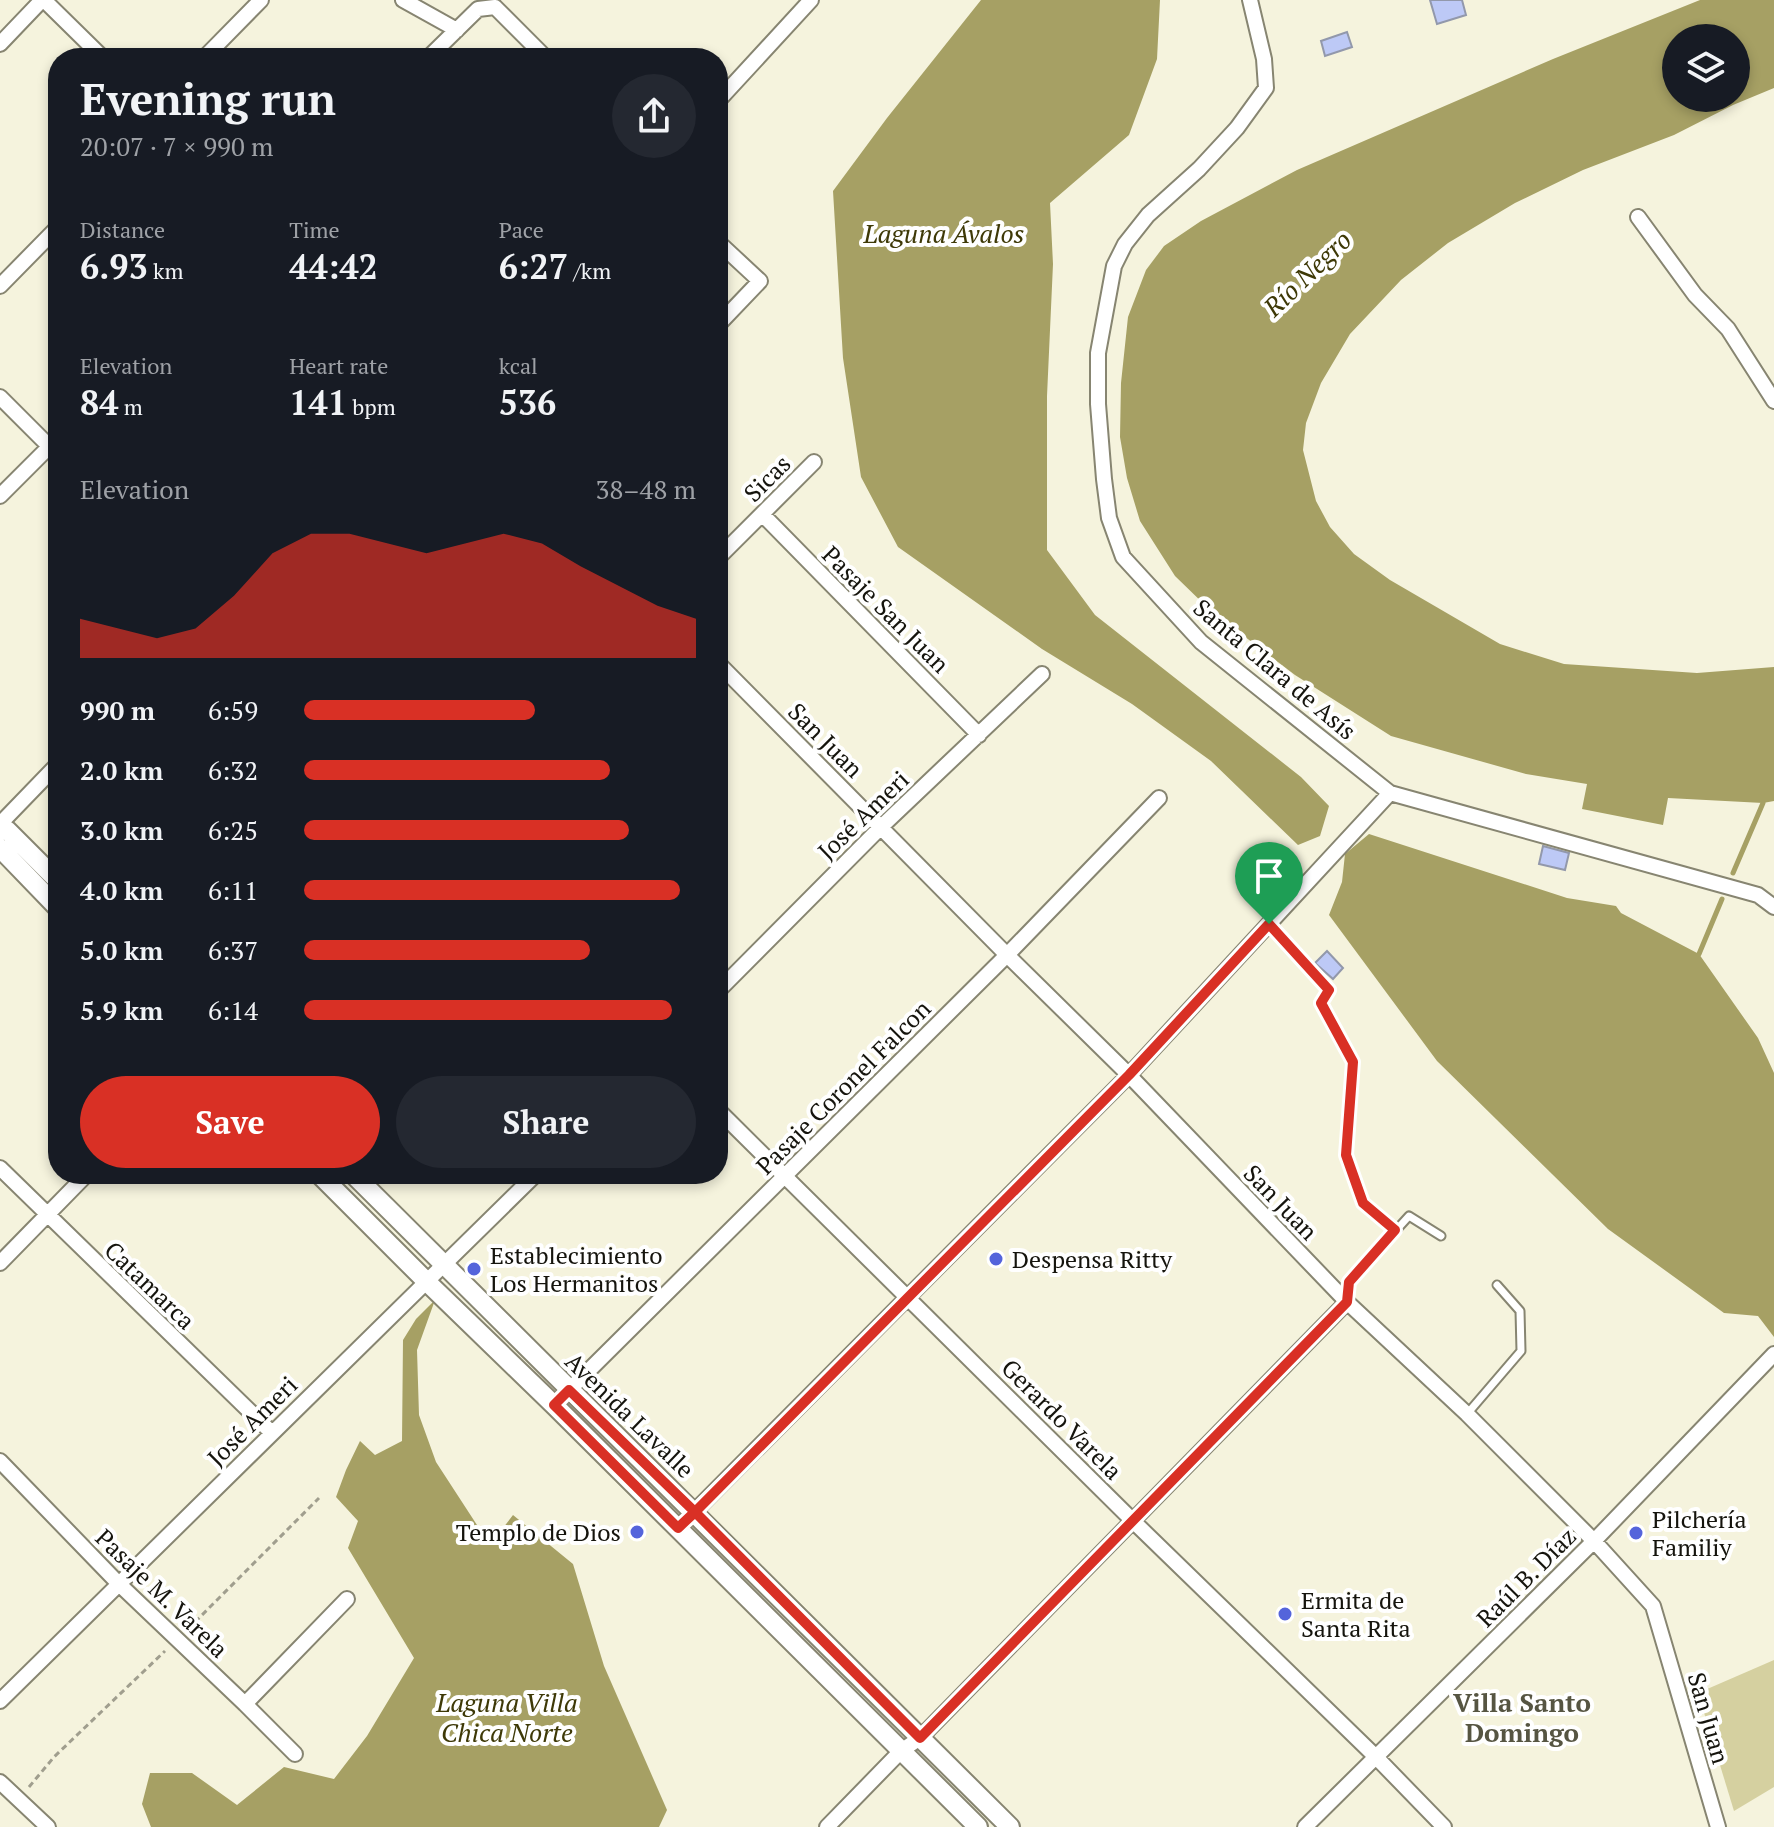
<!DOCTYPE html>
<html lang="en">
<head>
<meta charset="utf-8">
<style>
	:root { --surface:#171b24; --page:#242831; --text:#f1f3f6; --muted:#9ea1a6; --accent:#d93025 }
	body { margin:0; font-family:"PT Serif",serif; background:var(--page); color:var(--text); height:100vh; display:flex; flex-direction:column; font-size:30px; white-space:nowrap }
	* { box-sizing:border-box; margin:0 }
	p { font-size:26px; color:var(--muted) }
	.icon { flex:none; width:44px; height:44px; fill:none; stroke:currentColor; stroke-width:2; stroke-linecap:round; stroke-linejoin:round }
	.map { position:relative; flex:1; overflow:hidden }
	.details { position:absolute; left:48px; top:48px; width:680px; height:1136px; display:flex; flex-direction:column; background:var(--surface); border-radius:32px; box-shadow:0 4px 12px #0003 }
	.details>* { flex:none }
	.buttons { position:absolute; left:1662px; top:24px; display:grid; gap:16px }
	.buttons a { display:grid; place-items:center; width:88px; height:88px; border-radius:50%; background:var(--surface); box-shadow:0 4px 12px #0003; font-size:40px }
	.pin { position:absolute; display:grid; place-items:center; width:68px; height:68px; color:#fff; margin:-82px -34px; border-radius:50% 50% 50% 0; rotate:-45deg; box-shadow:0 0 8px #0007 }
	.pin .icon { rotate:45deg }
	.round { display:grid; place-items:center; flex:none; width:84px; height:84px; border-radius:42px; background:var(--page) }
	.head { display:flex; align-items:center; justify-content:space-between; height:136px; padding:0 32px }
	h1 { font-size:44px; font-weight:700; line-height:60px }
	.figures { display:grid; grid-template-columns:repeat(3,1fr); gap:12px; height:136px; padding:8px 32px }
	.figures div { display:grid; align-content:center }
	.figures b { font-size:34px; font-weight:700 }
	.figures small { font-size:22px; font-weight:400 }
	.figures p { font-size:22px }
	.chart { height:224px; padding:16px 32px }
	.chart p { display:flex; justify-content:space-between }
	.chart svg { width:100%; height:144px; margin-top:8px; fill:var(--accent); opacity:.7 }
	.action { display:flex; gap:16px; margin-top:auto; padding:16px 32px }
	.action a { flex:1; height:92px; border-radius:48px; background:var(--accent); color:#fff; font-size:32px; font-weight:700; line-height:92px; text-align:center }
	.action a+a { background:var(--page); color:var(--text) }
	ul { padding:0 32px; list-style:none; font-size:26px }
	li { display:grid; grid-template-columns:128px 96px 1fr; align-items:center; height:60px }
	li i { height:20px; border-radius:10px; background:var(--accent) }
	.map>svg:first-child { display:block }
</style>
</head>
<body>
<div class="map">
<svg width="1774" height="1827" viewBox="0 0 1774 1827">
	<rect width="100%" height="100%" fill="#f5f3dd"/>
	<path fill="#d5d0a0" d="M1774,1660V1787L1734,1811L1698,1693Z"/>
	<path fill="#a6a064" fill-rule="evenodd" d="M981,0H1160L1157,59L1129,135L1050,203L1053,264L1047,396V550L1095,615L1301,777L1329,806L1320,836L1298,845L1211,761L1132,704L1042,649L898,547L861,477L843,358L833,191L887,118Z
		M1700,0H1774V88L1733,105L1674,135L1583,170L1515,203L1448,243L1401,280L1350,334L1321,383L1306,423L1303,450L1316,501L1330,527L1354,554L1390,580L1500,644L1564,664L1697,673L1774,667V801L1763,803L1668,798L1663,825L1582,809L1587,784L1526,774L1391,736L1295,675L1210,610L1175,576L1140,521L1127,478L1120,437L1121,383L1128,317L1146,270L1164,246L1201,221L1297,170L1553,59ZM1736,38V98H1676V38Z
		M1369,834L1567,898L1616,906L1621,913L1699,954L1758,1038L1774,1073V1337L1758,1316L1724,1313L1608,1229L1437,1061L1329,915L1342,882L1345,854Z
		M435,1300L417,1350L419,1415L436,1462L490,1545L513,1515L573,1564L604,1666L667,1810L659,1827H151L142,1804L150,1773H192L237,1805L284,1767L334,1779L367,1736L414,1658L348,1548L358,1521L336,1497L346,1470L360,1441L375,1455L402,1441L403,1340L416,1319Z"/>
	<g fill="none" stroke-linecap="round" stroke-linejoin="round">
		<path stroke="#a6a064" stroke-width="5" d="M1733,873L1763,803
			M1699,954L1722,899"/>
	</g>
	<path fill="#bdc9f6" stroke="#9298ab" stroke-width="2" d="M1430,0H1462L1466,15L1437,24Z
		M1347,32L1352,47L1325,56L1321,41Z
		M1543,846L1569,853L1565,870L1539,864Z
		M1327,951L1343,968L1333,979L1315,963Z"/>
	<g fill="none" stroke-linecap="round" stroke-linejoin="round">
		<g stroke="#878571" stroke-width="11">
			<path id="service" d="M1347,1301L1349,1282L1409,1216L1441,1236
				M1467,1414L1521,1351L1520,1311L1497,1285"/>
		</g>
		<g stroke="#878571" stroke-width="18">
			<path id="minor" d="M44,0L103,58
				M403,0L457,30
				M1250,0L1264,59L1266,88L1237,128L1199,169L1148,215L1125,244L1114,266L1098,353V404L1104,479L1109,518L1123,557L1201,642L1390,793L1758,895L1774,907
				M0,44L42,0
				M204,58L261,0
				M428,58L478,9L495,7L546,58
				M718,101L811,0
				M1638,217L1695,295L1728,329L1774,401
				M718,242L760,281L718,325
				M0,286L58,227
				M0,397L58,455
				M0,496L58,438
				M762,514L979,735
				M718,558L814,462
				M718,663L1007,955L1129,1075L1347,1302L1467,1414L1594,1541L1653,1606L1718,1827
				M0,824L58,764
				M718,991L881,827L1042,674
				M718,1110L1132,1520L1376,1757L1444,1827
				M0,1168L271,1432
				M0,1263L87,1174
				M554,1405L1007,955L1159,798
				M0,1461L119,1584L245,1704L295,1754
				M678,1528L1129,1075L1390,793
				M0,1701L536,1174
				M245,1704L347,1599
				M0,1782L48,1827
				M827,1827L901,1751L920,1738L1347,1302
				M1305,1827L1594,1541L1774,1354"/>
		</g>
		<g stroke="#878571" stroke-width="22">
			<path id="secondary" d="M0,831L7,830L58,881
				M0,848L58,908
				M319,1174L427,1282L554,1405L978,1827
				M353,1174L1010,1827"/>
		</g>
		<path stroke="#a09e8e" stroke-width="3" stroke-dasharray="6 4" stroke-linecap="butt" d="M1280,936L1329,990L1321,1003L1353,1062L1346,1155L1363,1203L1388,1224
			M188,1629L319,1498
			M29,1787L54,1757L165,1651"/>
		<use href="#service" stroke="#fff" stroke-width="7"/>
		<use href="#minor" stroke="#fff" stroke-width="14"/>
		<use href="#secondary" stroke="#fff" stroke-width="18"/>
	</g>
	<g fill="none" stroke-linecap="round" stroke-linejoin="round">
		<g stroke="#fff" stroke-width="16">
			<path id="route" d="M1269,924L1129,1075L695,1512L569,1390L554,1405L678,1528L695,1512L920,1738L1347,1302L1349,1282L1395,1230L1363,1203L1346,1155L1353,1062L1321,1003L1329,990L1269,924"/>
		</g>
		<use href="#route" stroke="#d93025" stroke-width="10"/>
	</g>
	<g fill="#5464db" stroke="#fff" stroke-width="3">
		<circle cx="996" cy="1259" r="8"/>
		<circle cx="474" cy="1269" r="8"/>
		<circle cx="637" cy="1532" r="8"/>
		<circle cx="1636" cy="1533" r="8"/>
		<circle cx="1285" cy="1614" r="8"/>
	</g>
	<g text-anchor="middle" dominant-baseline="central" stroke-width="8" stroke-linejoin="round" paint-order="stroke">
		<g font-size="24" fill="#15140d" stroke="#fff">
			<text transform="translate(767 478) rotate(-45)">Sicas</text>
			<text transform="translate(886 609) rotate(45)">Pasaje San Juan</text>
			<text transform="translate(1275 669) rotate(40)">Santa Clara de Asís</text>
			<text transform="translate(826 740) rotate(45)">San Juan</text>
			<text transform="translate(863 815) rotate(-44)">José Ameri</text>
			<text transform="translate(843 1087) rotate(-45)">Pasaje Coronel Falcon</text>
			<text transform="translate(1281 1202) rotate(46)">San Juan</text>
			<text transform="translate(150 1285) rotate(44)">Catamarca</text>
			<text transform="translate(630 1415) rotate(44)">Avenida Lavalle</text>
			<text transform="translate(1062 1419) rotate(45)">Gerardo Varela</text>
			<text transform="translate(252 1421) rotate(-45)">José Ameri</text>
			<text transform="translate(1526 1577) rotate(-45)">Raúl B. Díaz</text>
			<text transform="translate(162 1593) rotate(44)">Pasaje M. Varela</text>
			<text transform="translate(1709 1718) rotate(74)">San Juan</text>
		</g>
		<g font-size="24" fill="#15140d" stroke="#fff" text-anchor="start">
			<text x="490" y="1255">Establecimiento<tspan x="490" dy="28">Los Hermanitos</tspan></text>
			<text x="1012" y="1259">Despensa Ritty</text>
			<text x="1652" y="1519">Pilchería<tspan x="1652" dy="28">Familiy</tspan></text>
			<text x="621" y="1532" text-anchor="end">Templo de Dios</text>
			<text x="1301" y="1600">Ermita de<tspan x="1301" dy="28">Santa Rita</tspan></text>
		</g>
		<g font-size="26" font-style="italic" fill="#3e3907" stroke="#fff">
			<text x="944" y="233">Laguna Ávalos</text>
			<text transform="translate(1307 273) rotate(-44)">Río Negro</text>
			<text x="507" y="1702">Laguna Villa<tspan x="507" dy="30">Chica Norte</tspan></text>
		</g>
		<g font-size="26" font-weight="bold" fill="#565542" stroke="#fff">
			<text x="1522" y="1702">Villa Santo<tspan x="1522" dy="30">Domingo</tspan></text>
		</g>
	</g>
</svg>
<div class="buttons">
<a><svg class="icon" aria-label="layers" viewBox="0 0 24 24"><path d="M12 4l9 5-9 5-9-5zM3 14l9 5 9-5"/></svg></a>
</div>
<div class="pin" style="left:1269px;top:924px;background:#1e9e55"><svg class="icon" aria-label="arrive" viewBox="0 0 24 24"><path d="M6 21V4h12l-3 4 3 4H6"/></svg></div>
<section class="details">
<div class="head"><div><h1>Evening run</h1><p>20:07 · 7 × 990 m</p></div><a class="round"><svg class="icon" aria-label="share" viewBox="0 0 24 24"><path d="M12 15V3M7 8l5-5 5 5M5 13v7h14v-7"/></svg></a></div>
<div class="figures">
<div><p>Distance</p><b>6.93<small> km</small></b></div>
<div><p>Time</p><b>44:42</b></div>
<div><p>Pace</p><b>6:27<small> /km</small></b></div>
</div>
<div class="figures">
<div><p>Elevation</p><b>84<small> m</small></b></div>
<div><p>Heart rate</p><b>141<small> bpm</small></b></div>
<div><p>kcal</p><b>536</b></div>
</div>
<div class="chart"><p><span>Elevation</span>38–48 m</p>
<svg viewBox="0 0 160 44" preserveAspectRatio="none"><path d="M0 44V32L10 35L20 38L30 35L40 25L50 12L60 6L70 6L80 9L90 12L100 9L110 6L120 9L130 16L140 22L150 28L160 32V44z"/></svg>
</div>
<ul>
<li><b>990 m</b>6:59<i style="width:59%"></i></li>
<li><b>2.0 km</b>6:32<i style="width:78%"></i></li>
<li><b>3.0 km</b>6:25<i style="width:83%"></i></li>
<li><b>4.0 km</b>6:11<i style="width:96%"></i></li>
<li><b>5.0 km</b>6:37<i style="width:73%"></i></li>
<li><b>5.9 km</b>6:14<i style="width:94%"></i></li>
</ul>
<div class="action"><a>Save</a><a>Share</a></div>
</section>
</div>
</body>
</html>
